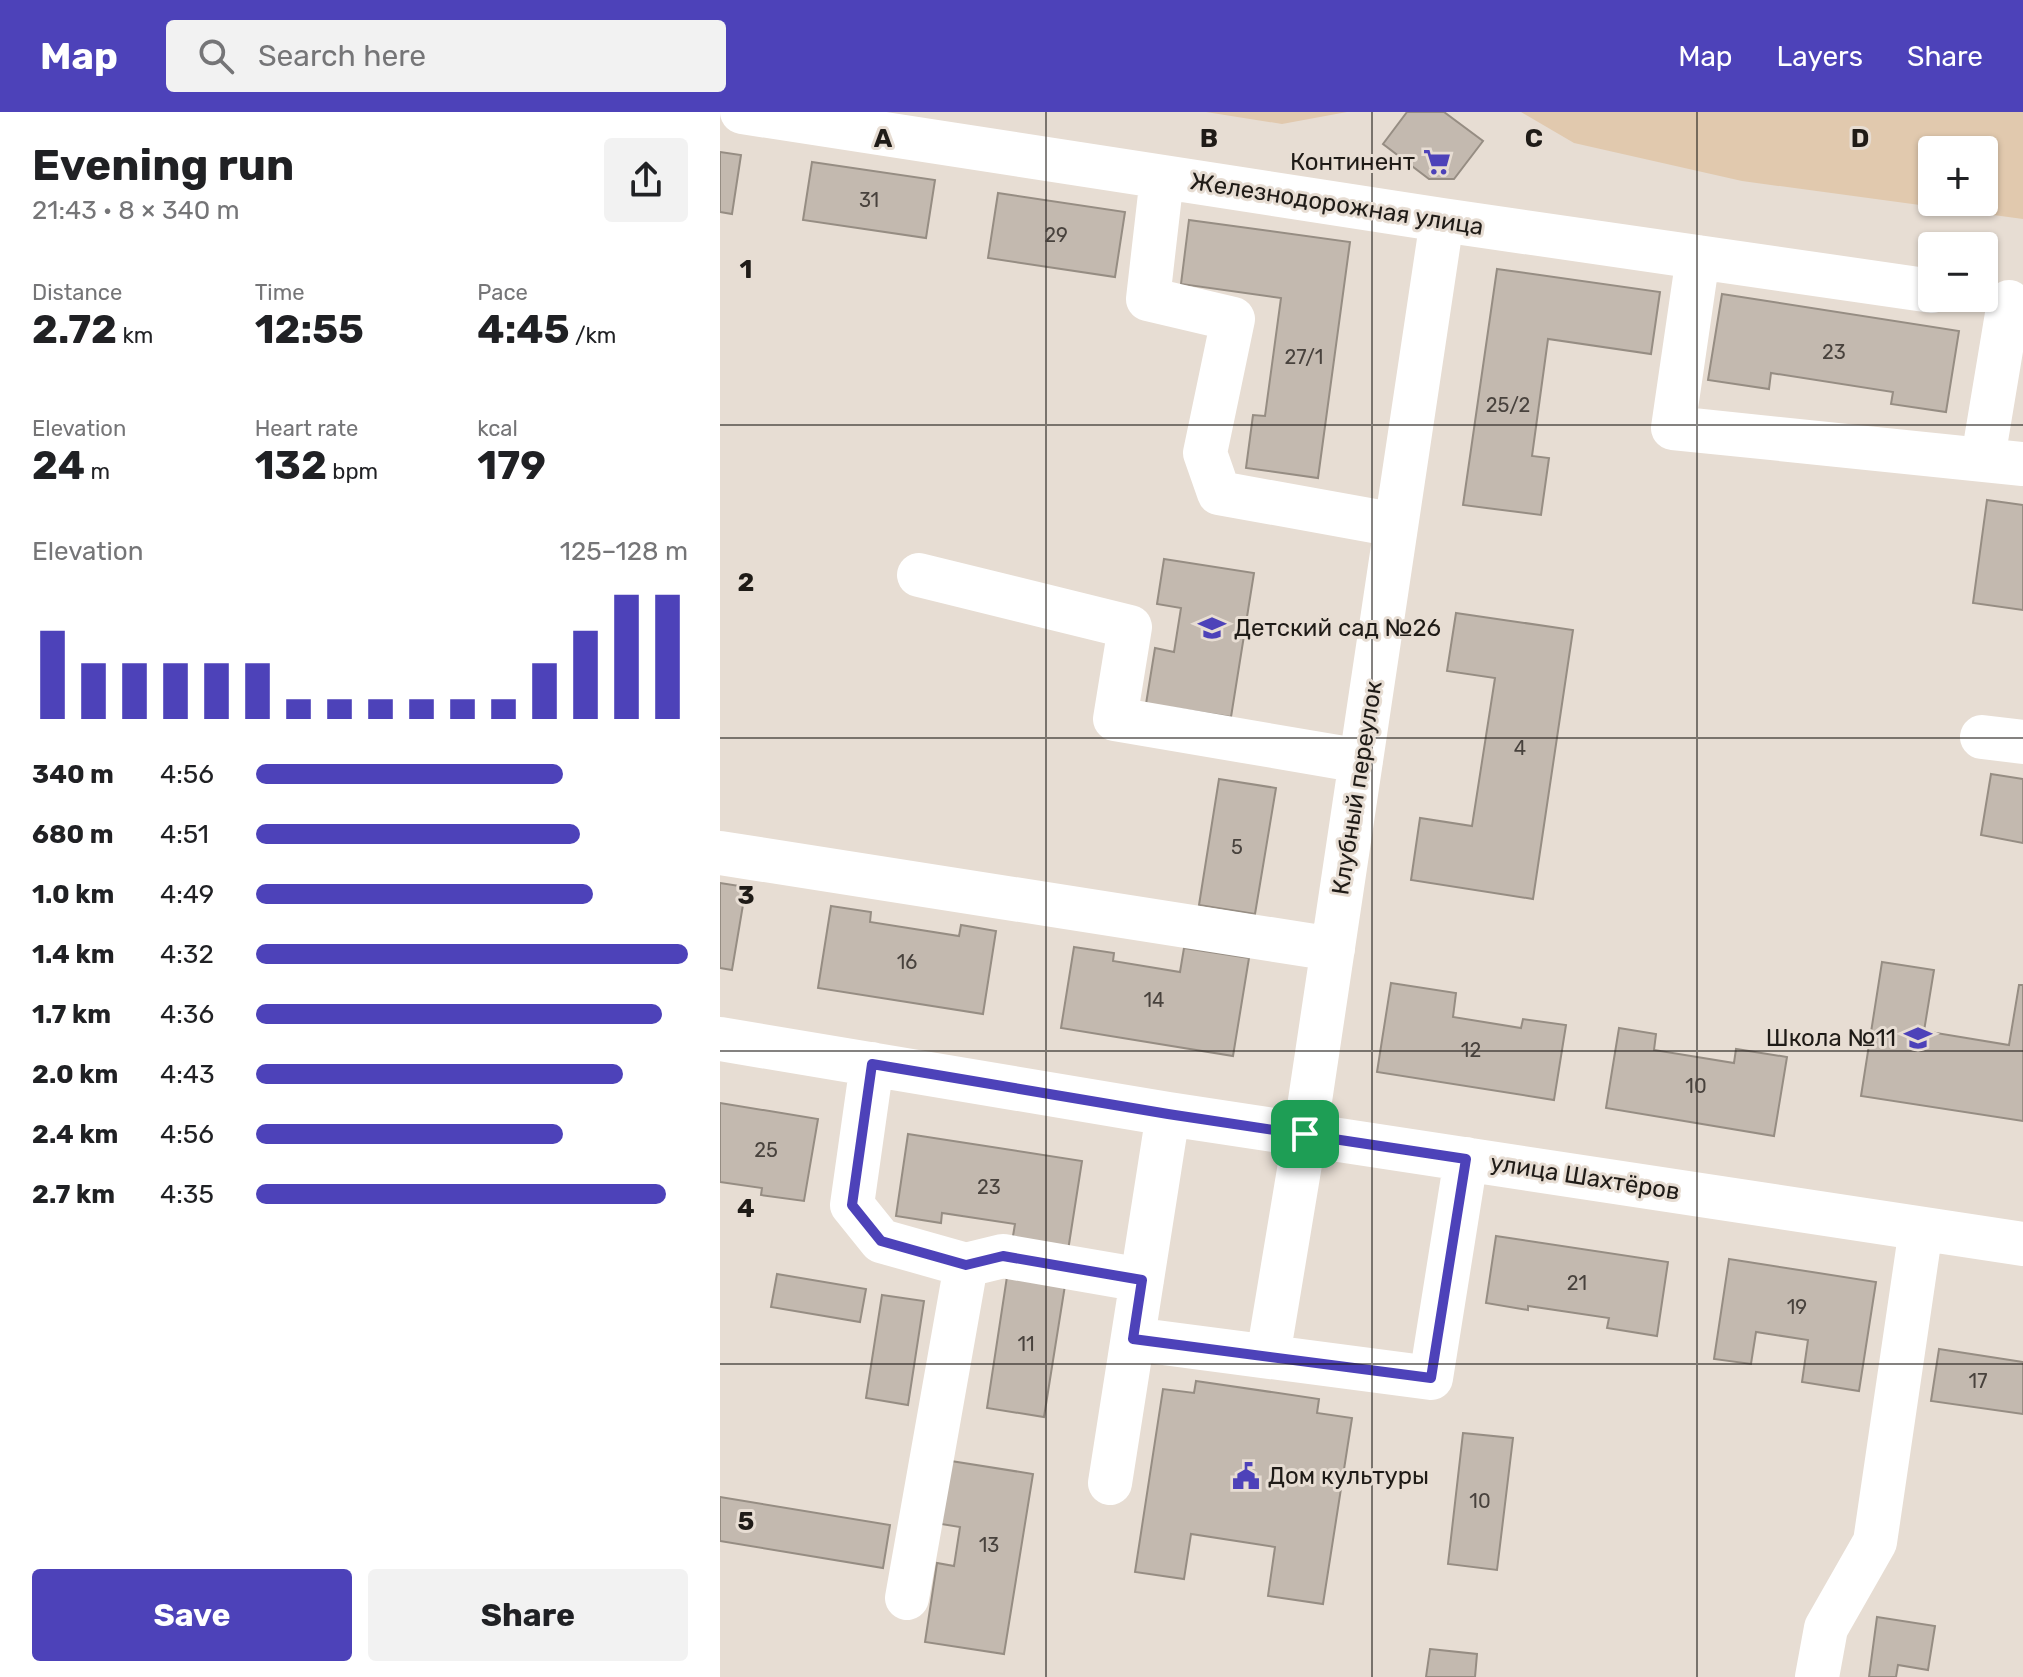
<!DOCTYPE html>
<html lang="en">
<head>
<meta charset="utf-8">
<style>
	:root { --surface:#fff; --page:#f2f2f2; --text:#202124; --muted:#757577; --accent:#4d42b9 }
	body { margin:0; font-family:Rubik,sans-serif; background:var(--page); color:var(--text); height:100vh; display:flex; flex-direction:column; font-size:30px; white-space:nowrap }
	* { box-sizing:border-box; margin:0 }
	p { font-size:26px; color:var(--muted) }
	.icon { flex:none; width:44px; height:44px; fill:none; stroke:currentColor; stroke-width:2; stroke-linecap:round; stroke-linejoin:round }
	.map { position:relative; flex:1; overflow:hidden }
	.sheet { display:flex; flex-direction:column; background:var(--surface); width:720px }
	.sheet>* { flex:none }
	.tools { position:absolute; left:1198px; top:24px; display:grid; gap:16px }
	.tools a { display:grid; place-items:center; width:80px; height:80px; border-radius:8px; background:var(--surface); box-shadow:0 2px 6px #0004; font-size:40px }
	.pin { position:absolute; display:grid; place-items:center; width:68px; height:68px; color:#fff; margin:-34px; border-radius:16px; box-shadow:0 4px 12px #0006 }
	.round { display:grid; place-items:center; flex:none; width:84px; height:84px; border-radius:8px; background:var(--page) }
	.overview { display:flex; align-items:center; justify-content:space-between; height:136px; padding:0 32px }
	h1 { font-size:44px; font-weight:700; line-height:60px }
	.metrics { display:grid; grid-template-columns:repeat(3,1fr); gap:12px; height:136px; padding:8px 32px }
	.metrics div { display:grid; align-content:center }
	.metrics b { font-size:40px; font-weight:700 }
	.metrics small { font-size:22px; font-weight:400 }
	.metrics p { font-size:22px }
	.chart { height:224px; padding:16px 32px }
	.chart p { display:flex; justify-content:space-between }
	.chart svg { width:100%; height:144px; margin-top:8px; stroke:var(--accent); stroke-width:6 }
	.button { display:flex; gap:16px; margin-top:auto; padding:16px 32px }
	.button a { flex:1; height:92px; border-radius:8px; background:var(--accent); color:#fff; font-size:32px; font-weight:700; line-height:92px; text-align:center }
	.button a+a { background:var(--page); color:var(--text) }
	ul { padding:0 32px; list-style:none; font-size:26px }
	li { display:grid; grid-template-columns:128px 96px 1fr; align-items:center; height:60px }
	li i { height:20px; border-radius:10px; background:var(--accent) }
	header { display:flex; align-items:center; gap:48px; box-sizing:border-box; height:112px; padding:0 40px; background:var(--accent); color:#fff }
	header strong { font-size:38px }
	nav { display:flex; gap:44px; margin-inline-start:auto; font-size:28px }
	.search { width:560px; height:72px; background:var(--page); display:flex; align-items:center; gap:20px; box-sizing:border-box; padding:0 28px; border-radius:8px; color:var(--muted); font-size:30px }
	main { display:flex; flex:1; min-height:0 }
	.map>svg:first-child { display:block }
</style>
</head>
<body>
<header>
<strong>Map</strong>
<div class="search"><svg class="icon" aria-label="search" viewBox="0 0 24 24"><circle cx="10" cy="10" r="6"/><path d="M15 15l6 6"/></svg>Search here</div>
<nav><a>Map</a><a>Layers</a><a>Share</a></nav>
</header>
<main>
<section class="sheet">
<div class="overview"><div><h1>Evening run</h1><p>21:43 · 8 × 340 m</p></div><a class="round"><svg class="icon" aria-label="share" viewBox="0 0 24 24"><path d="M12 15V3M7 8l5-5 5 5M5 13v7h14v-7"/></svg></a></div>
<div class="metrics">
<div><p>Distance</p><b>2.72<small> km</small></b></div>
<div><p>Time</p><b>12:55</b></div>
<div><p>Pace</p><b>4:45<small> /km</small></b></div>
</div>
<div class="metrics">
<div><p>Elevation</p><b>24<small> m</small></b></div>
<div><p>Heart rate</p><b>132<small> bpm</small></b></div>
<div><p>kcal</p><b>179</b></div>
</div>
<div class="chart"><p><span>Elevation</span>125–128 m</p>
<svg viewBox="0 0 160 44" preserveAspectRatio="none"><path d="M5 44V17M15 44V27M25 44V27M35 44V27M45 44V27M55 44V27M65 44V38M75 44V38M85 44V38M95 44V38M105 44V38M115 44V38M125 44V27M135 44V17M145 44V6M155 44V6"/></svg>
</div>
<ul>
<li><b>340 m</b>4:56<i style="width:71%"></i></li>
<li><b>680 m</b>4:51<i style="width:75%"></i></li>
<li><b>1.0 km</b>4:49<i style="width:78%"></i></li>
<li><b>1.4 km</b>4:32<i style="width:100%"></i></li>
<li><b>1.7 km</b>4:36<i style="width:94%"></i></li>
<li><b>2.0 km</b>4:43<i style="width:85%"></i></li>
<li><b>2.4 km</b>4:56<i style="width:71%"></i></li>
<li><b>2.7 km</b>4:35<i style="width:95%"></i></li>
</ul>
<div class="button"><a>Save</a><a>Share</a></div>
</section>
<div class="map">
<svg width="1303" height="1565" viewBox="0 0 1303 1565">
	<rect width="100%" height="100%" fill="#e7ddd3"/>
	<path fill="#e1c9ae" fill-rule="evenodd" d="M486,0H627L562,12Z
		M801,0H1303V107L1022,69L854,31ZM1212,38H1264V90H1212Z"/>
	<path fill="#c3b9af" stroke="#968d83" stroke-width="2" d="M687,0H724L763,29L734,67H709L663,32Z
		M0,40L21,43L12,102L0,100Z
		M92,50L215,68L206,126L83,108Z
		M278,81L405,100L395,165L268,146Z
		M469,108L630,130L598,366L526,356L533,303L545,304L561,186L461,172Z
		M777,157L940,180L931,242L828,227L812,344L829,346L821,403L743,393Z
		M1002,182L1239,219L1226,300L1171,292L1173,280L1051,261L1049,277L988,268Z
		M1267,388L1303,393V498L1253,491Z
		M444,447L534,461L511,605L426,592L435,536L454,540L461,496L437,492Z
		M736,501L853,518L813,787L691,768L700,706L752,714L775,566L727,559Z
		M1271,662L1303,667V731L1261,723Z
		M499,667L556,676L535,802L479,793Z
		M0,771L26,775L12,858L0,856Z
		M111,794L151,800L150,810L239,824L241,813L276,819L263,902L98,876Z
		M354,835L394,841L393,849L460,860L464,836L529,846L513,944L341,916Z
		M1162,850L1214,858L1204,919L1289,933L1299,873H1303V1009L1141,984Z
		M671,871L736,881L733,905L801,916L803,907L846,913L834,988L657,960Z
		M899,916L936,922L934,938L1014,951L1016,937L1067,945L1054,1024L886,996Z
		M0,991L98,1007L84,1089L41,1083L42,1076L0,1070Z
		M188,1022L362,1049L347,1145L291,1136L295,1112L222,1101L221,1111L176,1104Z
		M776,1124L948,1150L937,1224L887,1216L889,1206L808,1194V1198L766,1191Z
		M1009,1147L1156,1170L1139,1279L1082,1270L1088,1228L1036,1220L1031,1252L994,1247Z
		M288,1158L346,1167L324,1305L267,1296Z
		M57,1162L146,1177L140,1210L51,1195Z
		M162,1183L204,1189L188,1293L146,1286Z
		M1219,1237L1303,1250V1302L1211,1289Z
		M476,1269L599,1287L597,1301L632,1306L603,1492L548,1484L555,1435L471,1422L464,1467L415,1460L443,1277L474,1281Z
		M743,1321L793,1326L777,1458L728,1452Z
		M231,1349L313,1362L284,1542L205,1530L217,1451L234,1454L240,1415L221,1412Z
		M0,1385L170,1413L163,1456L0,1429Z
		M1157,1505L1215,1514L1208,1558L1178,1553L1176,1565H1149Z
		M710,1537L757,1542L755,1565H706Z"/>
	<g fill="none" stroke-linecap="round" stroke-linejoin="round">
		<path stroke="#fff" stroke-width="44" d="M22,0L722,108L1212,179
			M442,65L428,187L513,207L485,341L499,381L676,413
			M978,145L953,316L1303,352
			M1263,346L1289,190
			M199,463L410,515L395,607L641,649
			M1262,625L1303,630
			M0,741L613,837
			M0,927L448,1002L1303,1132
			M152,952L132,1093L161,1129L246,1153L187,1486
			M246,1153L283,1144L422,1168
			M413,1227L711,1266L746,1047
			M548,1244L585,1022L722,108
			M390,1371L448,1002
			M1097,1565L1106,1516L1155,1430L1201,1117"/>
	</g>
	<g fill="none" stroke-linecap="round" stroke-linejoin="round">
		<g stroke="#fff" stroke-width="16">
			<path id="route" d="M152,952L448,1002L746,1047L711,1266L413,1227L422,1168L283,1144L246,1153L161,1129L132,1093Z"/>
		</g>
		<use href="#route" stroke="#4d42b9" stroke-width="10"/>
	</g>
	<path fill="none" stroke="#1f1b17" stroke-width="2" stroke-opacity="0.55" d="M326,0V1565M652,0V1565M977,0V1565M0,313H1303M0,626H1303M0,939H1303M0,1252H1303"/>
	<defs>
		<g id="supermarket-bare" transform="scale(2.16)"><path d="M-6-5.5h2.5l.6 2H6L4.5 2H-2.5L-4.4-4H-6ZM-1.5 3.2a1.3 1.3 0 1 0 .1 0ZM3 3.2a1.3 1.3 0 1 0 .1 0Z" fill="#4d42b9" stroke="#e7ddd3" stroke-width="2.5" paint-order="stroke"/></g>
		<g id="school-bare" transform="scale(2.16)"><path d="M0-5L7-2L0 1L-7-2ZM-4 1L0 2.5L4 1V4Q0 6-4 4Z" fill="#4d42b9" stroke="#e7ddd3" stroke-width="2.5" paint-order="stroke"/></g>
		<g id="civic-bare" transform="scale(2.16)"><path d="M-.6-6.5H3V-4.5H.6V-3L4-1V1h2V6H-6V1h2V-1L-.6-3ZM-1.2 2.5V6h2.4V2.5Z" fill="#4d42b9" stroke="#e7ddd3" stroke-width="2.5" paint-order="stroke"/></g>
	</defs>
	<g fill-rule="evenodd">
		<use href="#supermarket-bare" x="717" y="50"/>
		<use href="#school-bare" x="492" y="516"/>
		<use href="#school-bare" x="1198" y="926"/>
		<use href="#civic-bare" x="526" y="1364"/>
	</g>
	<g text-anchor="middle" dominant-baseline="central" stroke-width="6" stroke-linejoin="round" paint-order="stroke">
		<g font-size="20" fill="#48423d">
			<text x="149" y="88">31</text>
			<text x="336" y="123">29</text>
			<text x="1114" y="240">23</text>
			<text x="584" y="245">27/1</text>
			<text x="788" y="293">25/2</text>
			<text x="800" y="636">4</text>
			<text x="517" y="735">5</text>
			<text x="187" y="850">16</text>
			<text x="434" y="888">14</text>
			<text x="751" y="938">12</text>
			<text x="976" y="974">10</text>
			<text x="46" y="1038">25</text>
			<text x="269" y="1075">23</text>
			<text x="857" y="1171">21</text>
			<text x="1077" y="1195">19</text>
			<text x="306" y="1232">11</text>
			<text x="1258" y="1269">17</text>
			<text x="760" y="1389">10</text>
			<text x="269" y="1433">13</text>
		</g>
		<g font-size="24" fill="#1f1b17" stroke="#e7ddd3" text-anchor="end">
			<text x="695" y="50">Континент</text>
			<text x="514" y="516" text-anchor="start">Детский сад №26</text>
			<text x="1176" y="926">Школа №11</text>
			<text x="548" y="1364" text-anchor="start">Дом культуры</text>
		</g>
		<g font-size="24" fill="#1f1b17" stroke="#e7ddd3">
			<text transform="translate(617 92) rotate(9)">Железнодорожная улица</text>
			<text transform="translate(637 676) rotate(-81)">Клубный переулок</text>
			<text transform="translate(865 1065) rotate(9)">улица Шахтёров</text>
		</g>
	</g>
	<g font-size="26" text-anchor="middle" font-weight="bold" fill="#1f1b17" stroke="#e7ddd3" stroke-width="6" stroke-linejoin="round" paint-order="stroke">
		<text x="163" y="35">A</text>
		<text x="489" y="35">B</text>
		<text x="814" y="35">C</text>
		<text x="1140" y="35">D</text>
		<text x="26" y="166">1</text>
		<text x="26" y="479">2</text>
		<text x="26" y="792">3</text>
		<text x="26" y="1105">4</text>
		<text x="26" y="1418">5</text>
	</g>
</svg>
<div class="tools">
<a>+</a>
<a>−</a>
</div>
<div class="pin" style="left:585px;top:1022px;background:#1e9e55"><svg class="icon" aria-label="arrive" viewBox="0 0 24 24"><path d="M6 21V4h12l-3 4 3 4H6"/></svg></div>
</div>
</main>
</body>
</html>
